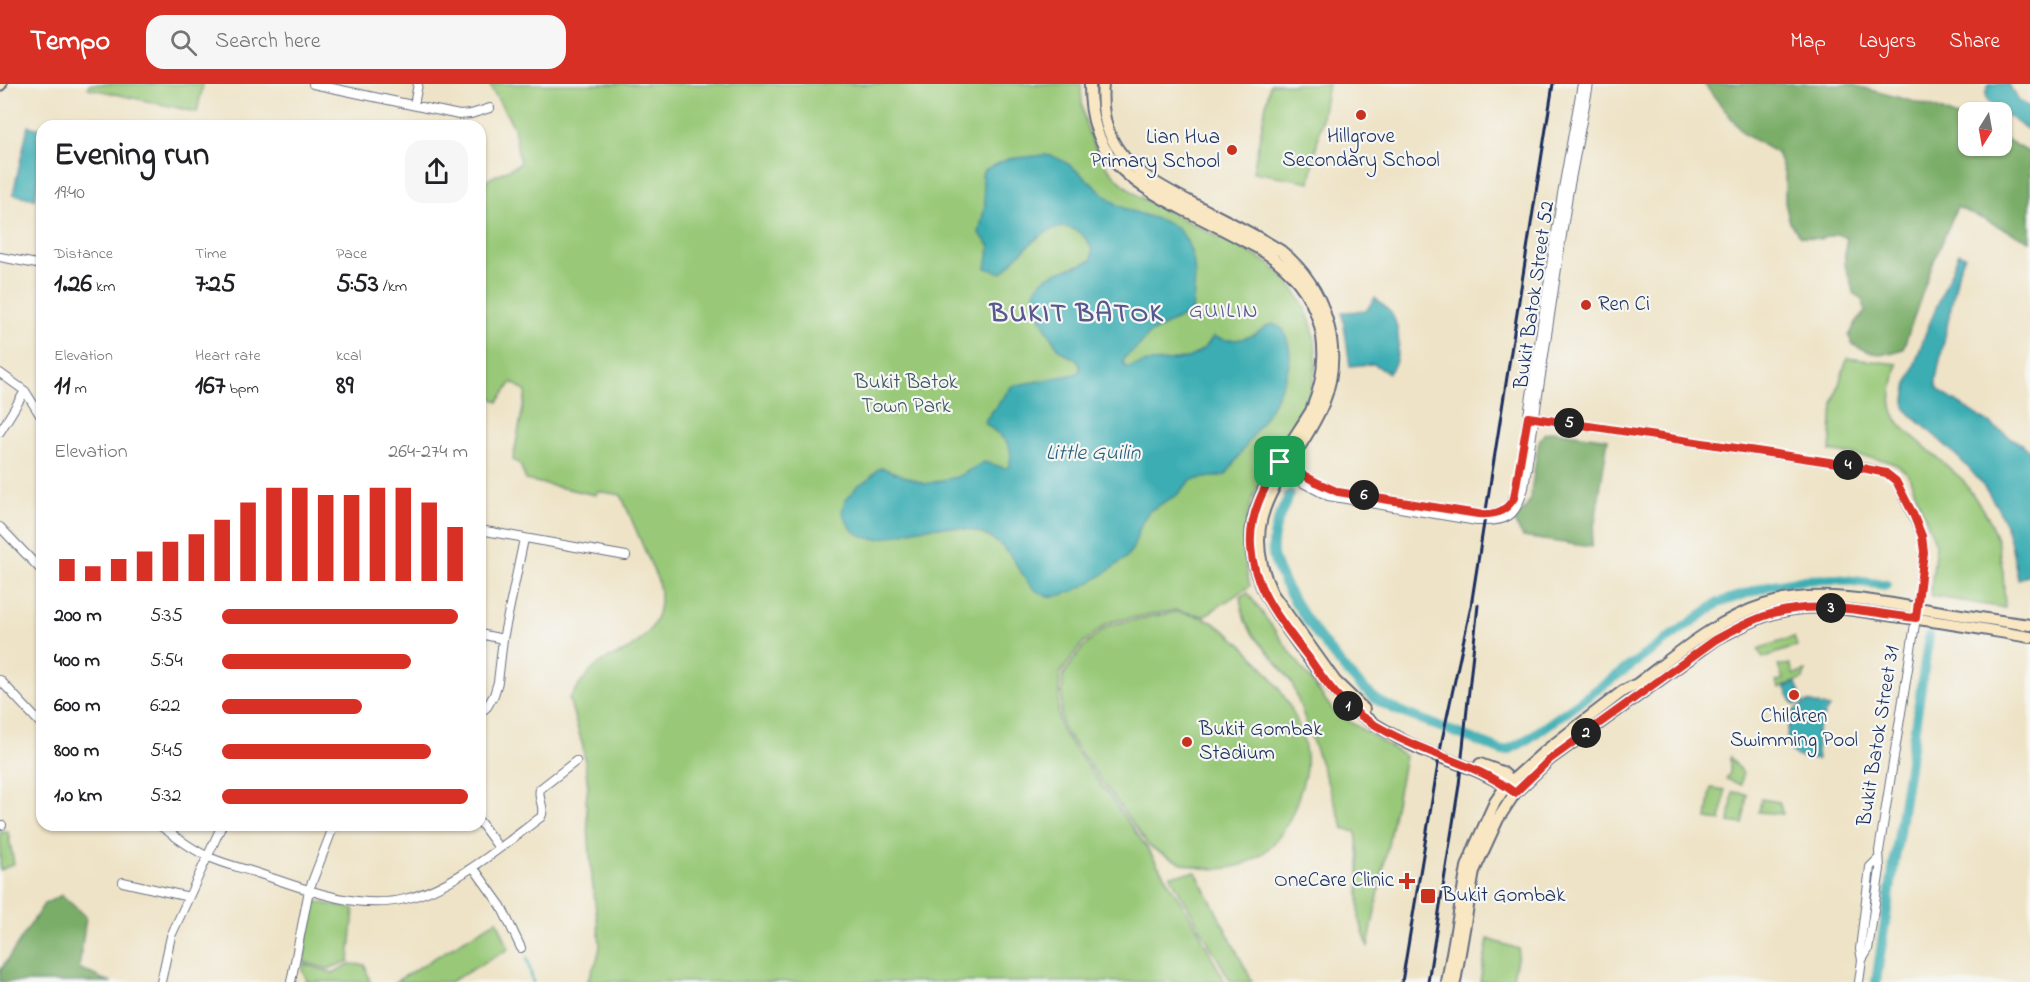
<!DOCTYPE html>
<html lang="en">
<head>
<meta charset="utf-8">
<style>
	:root { --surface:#fff; --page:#f6f6f6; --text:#202124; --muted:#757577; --accent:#d93025 }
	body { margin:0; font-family:"Indie Flower",sans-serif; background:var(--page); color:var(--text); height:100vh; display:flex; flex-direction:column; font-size:22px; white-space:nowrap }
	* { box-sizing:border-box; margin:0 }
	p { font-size:20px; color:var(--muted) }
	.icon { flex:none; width:33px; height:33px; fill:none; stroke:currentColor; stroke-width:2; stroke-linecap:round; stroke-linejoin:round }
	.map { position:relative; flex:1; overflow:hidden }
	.drawer { position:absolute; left:36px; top:36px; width:450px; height:711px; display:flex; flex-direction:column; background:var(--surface); border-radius:18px; box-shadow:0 2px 4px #0004 }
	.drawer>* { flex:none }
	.needle { width:39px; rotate:191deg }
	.fabs { position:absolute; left:1958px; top:18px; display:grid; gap:12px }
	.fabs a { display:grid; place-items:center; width:54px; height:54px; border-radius:12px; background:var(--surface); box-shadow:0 2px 4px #0004; font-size:30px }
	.pin { position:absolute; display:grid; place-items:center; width:51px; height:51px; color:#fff; margin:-26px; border-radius:12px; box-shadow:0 3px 9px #0006 }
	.km { position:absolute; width:30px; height:30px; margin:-15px; border-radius:50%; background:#222; color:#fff; font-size:16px; line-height:30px; text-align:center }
	.round { display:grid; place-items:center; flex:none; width:63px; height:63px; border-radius:18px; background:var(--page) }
	.head { display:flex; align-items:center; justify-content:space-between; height:102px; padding:0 18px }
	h1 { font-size:33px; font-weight:700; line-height:45px }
	.metrics { display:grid; grid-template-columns:repeat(3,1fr); gap:9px; height:102px; padding:6px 18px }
	.metrics div { display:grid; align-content:center }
	.metrics b { font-size:26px; font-weight:700 }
	.metrics small { font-size:16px; font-weight:400 }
	.metrics p { font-size:16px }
	.chart { height:168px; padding:12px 18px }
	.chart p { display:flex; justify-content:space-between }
	.chart svg { width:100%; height:108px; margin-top:6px; stroke:var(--accent); stroke-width:6 }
	ul { padding:0 18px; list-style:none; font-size:20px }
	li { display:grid; grid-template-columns:96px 72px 1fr; align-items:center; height:45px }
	li i { height:15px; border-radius:8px; background:var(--accent) }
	header { display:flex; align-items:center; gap:36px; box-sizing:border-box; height:84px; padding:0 30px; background:var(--accent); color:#fff }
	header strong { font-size:28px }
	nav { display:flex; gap:33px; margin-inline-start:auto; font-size:21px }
	.search { width:420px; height:54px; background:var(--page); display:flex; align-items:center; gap:15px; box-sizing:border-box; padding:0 21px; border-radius:18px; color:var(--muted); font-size:22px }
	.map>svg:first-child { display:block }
</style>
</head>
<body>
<header>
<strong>Tempo</strong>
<div class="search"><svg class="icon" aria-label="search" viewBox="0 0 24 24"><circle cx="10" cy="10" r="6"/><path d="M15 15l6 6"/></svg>Search here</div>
<nav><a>Map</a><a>Layers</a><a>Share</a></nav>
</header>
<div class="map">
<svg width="2030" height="898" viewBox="0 0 2030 898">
	<rect width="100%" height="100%" fill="#f6f6f2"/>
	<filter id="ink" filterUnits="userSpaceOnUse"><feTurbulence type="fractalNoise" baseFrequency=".0167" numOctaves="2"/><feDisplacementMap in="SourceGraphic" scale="12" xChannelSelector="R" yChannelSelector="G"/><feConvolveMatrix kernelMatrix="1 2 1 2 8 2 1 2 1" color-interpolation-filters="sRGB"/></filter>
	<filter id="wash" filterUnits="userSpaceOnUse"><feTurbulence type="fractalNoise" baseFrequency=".008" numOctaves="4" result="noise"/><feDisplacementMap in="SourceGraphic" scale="24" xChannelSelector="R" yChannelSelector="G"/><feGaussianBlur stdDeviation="1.35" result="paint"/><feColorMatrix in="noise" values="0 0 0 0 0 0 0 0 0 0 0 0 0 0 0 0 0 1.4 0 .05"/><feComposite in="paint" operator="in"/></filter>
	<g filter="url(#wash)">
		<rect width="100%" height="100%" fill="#eee3c6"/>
		<path fill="#99c978" stroke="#5a7c6b" stroke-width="1.5" d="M89,0H203L197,28L88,4Z
			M489,0H1081C1081,47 1100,86 1140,113C1167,127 1194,141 1221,154C1237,162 1254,170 1269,180C1287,194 1301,213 1309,234C1338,312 1272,356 1250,422C1242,449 1243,476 1250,502L1204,532L1175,526L1109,538L1081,561L1060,590L1058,628L1061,646L1147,764L1195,840L1225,898H587L597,876L600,863L599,850L592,795L586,717L588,703L583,663L569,615C579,603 587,588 600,579C607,574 614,573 621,569C651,554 666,530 658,497L621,411L597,407L596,411L526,396L520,380L513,376L526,308L512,298L498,318L480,305V105L482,98L520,80L514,43Z
			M1270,0H1328L1310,98L1253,88Z
			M1847,274L1897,280C1893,306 1885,319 1901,342L1963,396L1989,435L1997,456L2003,488L2005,524L1932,512L1931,506L1936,460L1908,390L1897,381L1884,376L1830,367L1833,320Z
			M1247,508L1334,628L1405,672L1368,863L1359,834V773L1356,748L1344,745L1292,599L1274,575L1254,552L1245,537L1240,514Z
			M1175,528C1185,530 1197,531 1206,535C1250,557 1301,622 1306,671C1308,688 1301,705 1296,720C1270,792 1209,801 1149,762L1063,645L1061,629L1063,591L1083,563L1109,541Z
			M1794,553L1797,562L1763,574L1758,565Z
			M1790,580L1794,591L1805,587L1803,595L1779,604L1776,598L1783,595L1778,582Z
			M1730,673L1743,690L1741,701L1726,695L1730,689Z
			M1711,704L1725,706L1721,737L1707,735Z
			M1733,708L1747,710L1743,740L1729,738Z
			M1761,715L1779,718L1783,730L1759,728Z
			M0,748H8L14,780L0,786Z
			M1196,788L1252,897L1251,898H1231L1170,791Z
			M317,818L354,825L349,877L328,885L304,878L310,822Z
			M497,836L509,865L450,898H395Z
			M1488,855L1519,865L1512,898H1480Z
			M304,880L333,889L349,880L365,881L370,898H306L307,896L302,886Z"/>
		<path fill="#7aad68" stroke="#4a6e63" stroke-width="1.5" d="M1704,0H1849L1933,23L1968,38V62H2001V52L2030,69V157L1957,123L1930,187L1903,265C1881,273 1872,271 1852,260L1849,252L1857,237L1865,228L1862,215L1853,209C1852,200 1850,194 1846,185C1843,175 1845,164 1847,154L1838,150L1820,155L1801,152L1790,139L1785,119V91L1777,69L1744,50Z
			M1553,347L1608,355L1591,463L1523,453L1514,437L1527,422L1530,414L1539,357L1544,350Z
			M62,811L86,833L79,884L102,895L112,898H0V887L44,820Z"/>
		<path fill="#3badb3" stroke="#2b6e88" stroke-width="1.5" d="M1989,0H2008L2019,16L2030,24V47L1994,23L1986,15V8Z
			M28,42L42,45V79L35,115L13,110Z
			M1045,71C1071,72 1097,110 1120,122C1139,133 1170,133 1183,151C1199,174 1195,201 1192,227L1149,250L1139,262L1124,274L1123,278L1126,283C1134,283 1141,279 1149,278C1177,276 1196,279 1213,253C1225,257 1239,257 1251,252C1259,249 1264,242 1273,240L1283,245C1287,254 1290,263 1290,272C1288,307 1245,362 1226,391L1191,396L1177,411L1149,427L1142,438L1133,464L1126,474C1109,487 1071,515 1049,512C1029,510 1021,484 1009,470C1000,458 985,450 971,446C955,443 936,442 920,445C898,448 875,464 854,447C848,443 846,434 842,428L845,417L858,401L867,397L878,385L883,384L925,400L957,393L984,378L1005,384L1009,383C1016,357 1001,354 984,338L1012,302L1076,290L1080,286C1081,272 1066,274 1059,265C1051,254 1033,224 1034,210C1035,204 1039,199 1044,195C1058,185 1077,184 1091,176C1094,168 1091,161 1085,154C1057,122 1020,170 1002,189L986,184L990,162L979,149L985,121L982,91L984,86L1008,75Z
			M1959,169L1965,172L1959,185L1936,295V302L1941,308L2030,366V489L2018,496C2014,476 2012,456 2004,437C1983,390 1947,363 1910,330L1905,323V315L1908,299L1926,248Z
			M1375,214C1381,220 1389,225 1393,232C1401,249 1401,275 1389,289L1374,280L1350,282L1342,228L1366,227Z
			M1796,599L1803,618L1794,621L1784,603Z
			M1808,618L1829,624C1815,644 1815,652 1818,675C1795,677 1784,667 1788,644C1789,638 1791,630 1795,626C1798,623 1804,620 1808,618Z"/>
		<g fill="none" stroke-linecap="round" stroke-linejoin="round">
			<path stroke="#3badb3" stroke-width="3" d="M527,874L533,898"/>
			<path stroke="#3badb3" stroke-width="10" d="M1290,410C1281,428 1271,449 1273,470C1278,505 1349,598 1379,617C1393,626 1409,631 1425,637C1451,647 1476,656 1502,667L1508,666L1525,657L1718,519L1768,502L1802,496L1836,495L1887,501
				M1876,898L1929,552"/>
		</g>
	</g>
	<g filter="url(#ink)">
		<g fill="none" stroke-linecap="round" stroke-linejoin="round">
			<g stroke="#656e82" stroke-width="10">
				<path id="street" d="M313,0L459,31L471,30L490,24
					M414,21L418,0
					M0,173L42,181
					M0,289L25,307L42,334
					M1528,333L1867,384L1886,389L1896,397L1922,452L1924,467L1916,534L1879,767L1880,785L1868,866L1862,876
					M0,348L25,307
					M1285,380L1318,399L1338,408L1478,430C1502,431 1510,426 1517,403L1562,110L1582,0
					M1280,387L1328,412L1477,437C1507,438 1516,433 1524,404L1568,111L1589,0
					M0,443L42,487
					M480,446L626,472
					M480,550L503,555
					M0,596L42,641
					M480,629L487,623L494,611L498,598L503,555L524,455
					M480,738L499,764
					M0,741H2
					M159,741C175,752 192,766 209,773C224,780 242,784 257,789C303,804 356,827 405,815C453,804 502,762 541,733C546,723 537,715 540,705L576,677
					M473,783L501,822L521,864
					M123,798L189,813
					M161,898L171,852L222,741
					M291,898L309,806L334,741
					M1859,898L1862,876L1860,865L1870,783L1878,775"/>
			</g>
			<g stroke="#656e82" stroke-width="14">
				<path id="secondary" d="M1090,0C1089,72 1128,97 1186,127C1211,139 1235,152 1260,165C1320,202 1338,263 1311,327C1292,358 1260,401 1253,436C1243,484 1271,523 1298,560C1325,597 1347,626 1388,648C1400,655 1412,662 1425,667C1458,681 1485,686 1515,709
					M1103,0C1097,68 1140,92 1192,119C1222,135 1253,149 1281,167C1326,203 1345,266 1323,320C1293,390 1232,424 1272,509L1335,597L1364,625
					M0,1L1,0
					M1480,680L1502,688L1520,704
					M1447,898L1467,783L1475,762L1495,718L1506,702L1544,668L1623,607L1637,600C1676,571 1716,536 1764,521C1814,505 1867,516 1917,524C1955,530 1992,536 2030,541
					M1455,898L1474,787L1498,735L1515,709L1550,675L1715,556C1733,546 1753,535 1774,529C1816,517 1860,527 1902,533C1945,538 1987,546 2030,553"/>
			</g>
			<use href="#street" stroke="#fff" stroke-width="8"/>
			<use href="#secondary" stroke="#f9e7c3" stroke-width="10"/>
			<path stroke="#1b2f5e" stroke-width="3" d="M1402,898L1442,656L1471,522L1553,0
				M1428,898L1459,701L1478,521"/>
		</g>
	</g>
	<g fill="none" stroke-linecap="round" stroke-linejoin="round" filter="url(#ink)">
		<g stroke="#fff" stroke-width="12">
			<path id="route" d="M1528,333L1843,380L1886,389L1896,397L1913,430L1922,452L1924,468L1916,534C1869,529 1821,516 1774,529C1753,535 1733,546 1715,556L1550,675L1515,709C1476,679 1426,671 1384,646C1369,638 1355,629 1343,617C1330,605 1319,589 1309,574C1284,541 1253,506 1251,462C1249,431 1264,403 1280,378L1318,399L1338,408L1478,430C1494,431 1505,429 1514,414Z"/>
		</g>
		<use href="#route" stroke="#d93025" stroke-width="8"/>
	</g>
	<g fill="#c8321e" stroke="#f6f6f2" stroke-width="2">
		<circle cx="1361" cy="31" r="6"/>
		<circle cx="1232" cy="66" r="6"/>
		<circle cx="1586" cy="221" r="6"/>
		<circle cx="1794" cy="611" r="6"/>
		<circle cx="1187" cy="658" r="6"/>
		<path d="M1404 788h6v6h6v6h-6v6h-6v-6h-6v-6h6z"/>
		<rect x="1420" y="804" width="16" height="16" rx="3"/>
	</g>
	<g text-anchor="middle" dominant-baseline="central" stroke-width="4.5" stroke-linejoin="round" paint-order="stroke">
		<g font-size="21" fill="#1b2f5e" stroke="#f6f6f2" text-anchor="start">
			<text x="1361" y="53" text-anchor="middle">Hillgrove<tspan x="1361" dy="24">Secondary School</tspan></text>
			<text x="1220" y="54" text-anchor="end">Lian Hua<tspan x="1220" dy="24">Primary School</tspan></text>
			<text x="1598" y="221">Ren Ci</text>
			<text x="1794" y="633" text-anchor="middle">Children<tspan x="1794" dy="24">Swimming Pool</tspan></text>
			<text x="1199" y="646">Bukit Gombak<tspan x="1199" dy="24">Stadium</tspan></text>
			<text x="1394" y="797" text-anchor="end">OneCare Clinic</text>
			<text x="1442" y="812">Bukit Gombak</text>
		</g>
		<g font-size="21" fill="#1b2f5e" stroke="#f6f6f2">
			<text transform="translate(1535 211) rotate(-82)">Bukit Batok Street 52</text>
			<text transform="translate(1879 652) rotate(-81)">Bukit Batok Street 31</text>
		</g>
		<g font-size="21" fill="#3a5664" stroke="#f6f6f2">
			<text x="906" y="299">Bukit Batok<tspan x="906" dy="24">Town Park</tspan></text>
		</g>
		<g font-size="22" letter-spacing="1.5" fill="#57588f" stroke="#f6f6f2">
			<text x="1224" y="228">GUILIN</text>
		</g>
		<g font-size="22" font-style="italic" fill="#265b7c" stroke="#f6f6f2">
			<text x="1093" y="370">Little Guilin</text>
		</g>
		<g font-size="27" font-weight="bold" letter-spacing="1.5" fill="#57588f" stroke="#f6f6f2">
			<text x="1077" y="230">BUKIT BATOK</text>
		</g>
	</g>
</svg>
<div class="fabs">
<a><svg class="needle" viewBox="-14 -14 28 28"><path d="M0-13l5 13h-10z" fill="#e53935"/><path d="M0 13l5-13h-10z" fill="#757577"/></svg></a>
</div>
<div class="pin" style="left:1280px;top:378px;background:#1e9e55"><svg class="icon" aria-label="arrive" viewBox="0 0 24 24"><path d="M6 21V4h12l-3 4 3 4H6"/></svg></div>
<b class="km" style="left:1348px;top:622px">1</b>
<b class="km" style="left:1586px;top:649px">2</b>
<b class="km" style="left:1831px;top:524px">3</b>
<b class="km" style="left:1848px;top:381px">4</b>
<b class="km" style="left:1569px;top:339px">5</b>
<b class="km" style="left:1364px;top:411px">6</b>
<section class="drawer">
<div class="head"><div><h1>Evening run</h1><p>19:40</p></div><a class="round"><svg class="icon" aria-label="share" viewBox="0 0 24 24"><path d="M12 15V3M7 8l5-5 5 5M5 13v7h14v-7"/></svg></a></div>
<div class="metrics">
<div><p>Distance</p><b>1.26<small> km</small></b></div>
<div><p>Time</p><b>7:25</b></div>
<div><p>Pace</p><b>5:53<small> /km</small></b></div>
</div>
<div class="metrics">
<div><p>Elevation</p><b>11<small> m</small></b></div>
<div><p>Heart rate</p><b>167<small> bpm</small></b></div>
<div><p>kcal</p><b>89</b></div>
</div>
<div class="chart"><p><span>Elevation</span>264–274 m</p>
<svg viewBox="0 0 160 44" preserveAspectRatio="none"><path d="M5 44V35M15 44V38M25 44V35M35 44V32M45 44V28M55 44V25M65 44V19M75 44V12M85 44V6M95 44V6M105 44V9M115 44V9M125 44V6M135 44V6M145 44V12M155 44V22"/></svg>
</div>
<ul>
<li><b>200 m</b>5:35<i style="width:96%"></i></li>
<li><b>400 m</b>5:54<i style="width:77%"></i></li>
<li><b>600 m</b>6:22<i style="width:57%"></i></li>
<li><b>800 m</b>5:45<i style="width:85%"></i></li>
<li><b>1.0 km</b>5:32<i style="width:100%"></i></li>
</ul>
</section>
</div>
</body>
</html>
